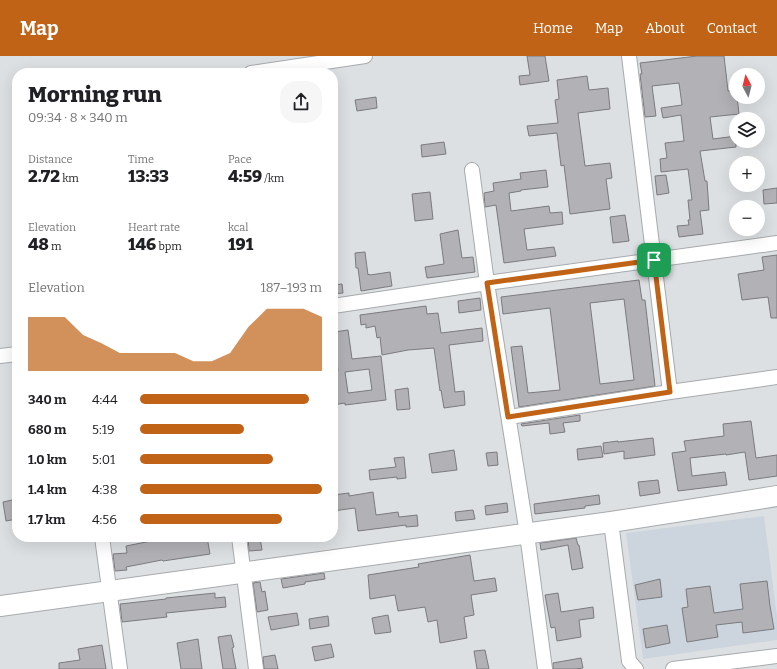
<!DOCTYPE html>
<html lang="en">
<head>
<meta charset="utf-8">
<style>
	:root { --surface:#fff; --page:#f6f6f6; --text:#202124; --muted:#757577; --accent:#c06316 }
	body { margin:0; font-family:Bitter,serif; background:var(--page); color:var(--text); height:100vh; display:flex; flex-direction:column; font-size:15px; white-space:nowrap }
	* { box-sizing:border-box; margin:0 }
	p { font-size:13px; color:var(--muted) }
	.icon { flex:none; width:22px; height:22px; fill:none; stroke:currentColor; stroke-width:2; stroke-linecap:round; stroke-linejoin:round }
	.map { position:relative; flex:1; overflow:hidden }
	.drawer { position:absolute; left:12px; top:12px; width:326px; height:474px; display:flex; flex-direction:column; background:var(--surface); border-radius:16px; box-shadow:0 4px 16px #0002 }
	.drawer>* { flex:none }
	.needle { width:26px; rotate:353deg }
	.controls { position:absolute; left:729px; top:12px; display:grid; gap:8px }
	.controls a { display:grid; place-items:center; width:36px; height:36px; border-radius:50%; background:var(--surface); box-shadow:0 4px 16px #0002; font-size:20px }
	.pin { position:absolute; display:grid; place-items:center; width:34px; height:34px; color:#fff; margin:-17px; border-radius:8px; box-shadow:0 2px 6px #0006 }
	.round { display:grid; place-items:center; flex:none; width:42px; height:42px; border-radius:16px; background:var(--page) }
	.summary { display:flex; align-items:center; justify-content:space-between; height:68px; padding:0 16px }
	h1 { font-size:22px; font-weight:800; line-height:30px }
	.figures { display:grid; grid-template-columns:repeat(3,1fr); gap:6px; height:68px; padding:4px 16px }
	.figures div { display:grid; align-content:center }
	.figures b { font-size:17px; font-weight:800 }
	.figures small { font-size:11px; font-weight:400 }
	.figures p { font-size:11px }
	.chart { height:112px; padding:8px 16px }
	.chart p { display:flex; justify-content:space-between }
	.chart svg { width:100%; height:72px; margin-top:4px; fill:var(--accent); opacity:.7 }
	ul { padding:0 16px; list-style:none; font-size:13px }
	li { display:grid; grid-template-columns:64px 48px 1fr; align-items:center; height:30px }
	li i { height:10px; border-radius:5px; background:var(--accent) }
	header { display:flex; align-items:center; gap:24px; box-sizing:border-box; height:56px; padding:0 20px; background:var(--accent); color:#fff }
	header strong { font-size:19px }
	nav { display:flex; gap:22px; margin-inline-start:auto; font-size:14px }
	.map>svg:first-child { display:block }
</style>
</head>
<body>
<header>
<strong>Map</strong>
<nav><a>Home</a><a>Map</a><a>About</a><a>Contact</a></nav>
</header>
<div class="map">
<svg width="777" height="613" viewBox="0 0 777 613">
	<rect width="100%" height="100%" fill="#dde0e3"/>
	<path fill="#ccd5dd" d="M764,460L777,560V584L643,603L626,477L698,468Z"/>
	<path fill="#b2b1b5" stroke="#7b7b7f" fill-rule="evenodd" d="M527,0H545L549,25L520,29L519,20L530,19Z
		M697,0H724L728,35L736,34V41H737L739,58L710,61L713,83L736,80V91L700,95L705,125H707L709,154L700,155L703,178L679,181L677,170L689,169L688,164H690L688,144H692L688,113L661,116L660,103L667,102L665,87L684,85L681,59L663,62L661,52L682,49L679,27L652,30L656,60L645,61L640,18H642L640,7Z
		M587,20L589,34L608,32L610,53L578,57L585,110L610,107L612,122L606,123L610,153L570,158L564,109L561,110L557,77L529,80L527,70L558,67L555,44L559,43L557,24Z
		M376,41L377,52L357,55L355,44Z
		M444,86L446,98L422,101L421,89Z
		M546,114L548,131L521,134V135L509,137L511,155L549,150L550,157L562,156L563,168L524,173L527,194L554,191L556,200L504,207L496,149L485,151L484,137L494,135L493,127L521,123L520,117Z
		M666,119L669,137L657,139L655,120Z
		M777,132V147L764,148L763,134Z
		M430,136L433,163L415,165L412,138Z
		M625,159L629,185L613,187L610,161Z
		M458,174L462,202L473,201L475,216L427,222L425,211L444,208L440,178Z
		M365,196L368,219L369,218L370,219L390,216L392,230L361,235L358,212H356L355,197Z
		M777,199V262H771L768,241L742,244L738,218L764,214L762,201Z
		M639,224L642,244H645L655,330L519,351L511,291L522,290L528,337L560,334L550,252L503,258L501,241ZM624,243L634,324L600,328L590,247Z
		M342,228L343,237L333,238V229Z
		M480,242L481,254L459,257L458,245Z
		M426,250L427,258L438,257L441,277L482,272L483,285L449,289L455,336L464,335L465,349L444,352L441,334L440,335L434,292L408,294L382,299L380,281L377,282L375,270L366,272V268L361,269L360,259Z
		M348,274L352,303L381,300L386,344L345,349V347L333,349V316L338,315L334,276ZM369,313L372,334L348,337L345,316Z
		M408,332L410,353L397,354L395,334Z
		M580,359V365L563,367L565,376L550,378L549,367L522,370L521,368Z
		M751,365L756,402L777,399V420L749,424L745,396L726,399V398L690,402L692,420L725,416L727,429L678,435L672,397L686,395L684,385L724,380L723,368Z
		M653,382L655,399L624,403V395L604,398L603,387L618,385V386Z
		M601,390L603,401L578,404L577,393Z
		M454,394L457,414L432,417L429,398Z
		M497,396L498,409L488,410L486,397Z
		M404,401L406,422L397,423V421L370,424L369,414L396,411L394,402Z
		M658,424L660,437L640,440L638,426Z
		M373,436L376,459L398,456L399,461L417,459L418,470L406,471V469L358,475L355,452L333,455V439L349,437V440Z
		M599,439L600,448L585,450V452L535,458L534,448Z
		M17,443V463L6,465L3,446Z
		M507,447L508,456L486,459L485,450Z
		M473,454L475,463L456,465L455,456Z
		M186,481H207L210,498L163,505L162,504L126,511L127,514L115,515L113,498L127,497L126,490L156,484V485Z
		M248,481H260L262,494L249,495Z
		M576,482L578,489H579L583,512L572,514L568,489L541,494L540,487Z
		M470,499L474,525L495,522L497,535L471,539L474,559L464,561L467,582L440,587L437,564L428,566L425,551L398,555L395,539L370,543L368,519L419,511L418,508Z
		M324,517L325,523L305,526V528L283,532L281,523Z
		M660,523L662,541L638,544L635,529Z
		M767,525L770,550L774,573L743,577L742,566L716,569L718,581L687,586L682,552L688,551L686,533L710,530L714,557L743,553L740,528Z
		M260,526L262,536L265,535L268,554L257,556L253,527Z
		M215,537V542L225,541L226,551L166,557L167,561L122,566L120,548L166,543V542Z
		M558,537L561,556L593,551L594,562L579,564L581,581L557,585L555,571L551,572L545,539Z
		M297,557L299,569L271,574L268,561Z
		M388,559L391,576L375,578L372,562Z
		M328,560L329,570L310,573L309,563Z
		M667,569L670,587L646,592L643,573Z
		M231,579L234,591L232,592L236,613H223L218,581Z
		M198,583L202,613H181L177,587Z
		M331,588L334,601L315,605L312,591Z
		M102,589L106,613H59V607L80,604L78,593Z
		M485,594L489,613H477L474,595Z
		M275,599L278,613H264L263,601Z
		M581,602L583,612L575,613H553V607Z"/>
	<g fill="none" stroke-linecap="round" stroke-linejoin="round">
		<g stroke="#a7aaad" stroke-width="16">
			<path id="minor" d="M629,0L670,336
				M251,17L365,0
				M472,114L487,227L527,478L545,613
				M333,250L487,227L777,187
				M0,300L17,298
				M509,361L670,336L777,321
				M611,466L629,605L636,613
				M102,481L120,613
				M239,481L256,613
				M673,613L777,600"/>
		</g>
		<g stroke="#a7aaad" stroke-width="22">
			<path id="secondary" d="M0,550L611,466L777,440"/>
		</g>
		<use href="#minor" stroke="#fff" stroke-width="14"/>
		<use href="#secondary" stroke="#fff" stroke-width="20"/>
	</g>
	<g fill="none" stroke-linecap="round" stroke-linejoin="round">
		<g stroke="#fff" stroke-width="8">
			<path id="route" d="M654,204L670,336L508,361L487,227Z"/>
		</g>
		<use href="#route" stroke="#c06316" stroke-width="5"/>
	</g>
</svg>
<div class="controls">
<a><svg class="needle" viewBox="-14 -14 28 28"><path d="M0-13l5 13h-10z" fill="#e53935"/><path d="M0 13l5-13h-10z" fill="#757577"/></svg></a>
<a><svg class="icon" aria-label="layers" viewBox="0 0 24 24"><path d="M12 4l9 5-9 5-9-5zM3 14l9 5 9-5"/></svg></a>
<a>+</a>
<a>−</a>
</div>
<div class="pin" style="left:654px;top:204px;background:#1e9e55"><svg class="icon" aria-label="arrive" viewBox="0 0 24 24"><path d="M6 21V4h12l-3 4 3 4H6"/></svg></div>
<section class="drawer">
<div class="summary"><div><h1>Morning run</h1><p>09:34 · 8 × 340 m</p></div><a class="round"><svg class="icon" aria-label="share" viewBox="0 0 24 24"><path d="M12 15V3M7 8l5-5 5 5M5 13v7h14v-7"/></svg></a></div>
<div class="figures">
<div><p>Distance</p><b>2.72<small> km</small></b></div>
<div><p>Time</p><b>13:33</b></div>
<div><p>Pace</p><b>4:59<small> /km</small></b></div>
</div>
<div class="figures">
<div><p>Elevation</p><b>48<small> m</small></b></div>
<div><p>Heart rate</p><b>146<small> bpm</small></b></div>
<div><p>kcal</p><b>191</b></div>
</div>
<div class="chart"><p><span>Elevation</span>187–193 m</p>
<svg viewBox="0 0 160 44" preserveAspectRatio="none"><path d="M0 44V11L10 11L20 11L30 22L40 27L50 33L60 33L70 33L80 33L90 38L100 38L110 33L120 17L130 6L140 6L150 6L160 11V44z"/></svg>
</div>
<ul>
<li><b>340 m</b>4:44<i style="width:93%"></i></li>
<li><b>680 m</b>5:19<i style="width:57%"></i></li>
<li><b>1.0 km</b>5:01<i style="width:73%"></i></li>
<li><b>1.4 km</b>4:38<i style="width:100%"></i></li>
<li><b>1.7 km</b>4:56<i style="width:78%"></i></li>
</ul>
</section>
</div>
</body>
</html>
